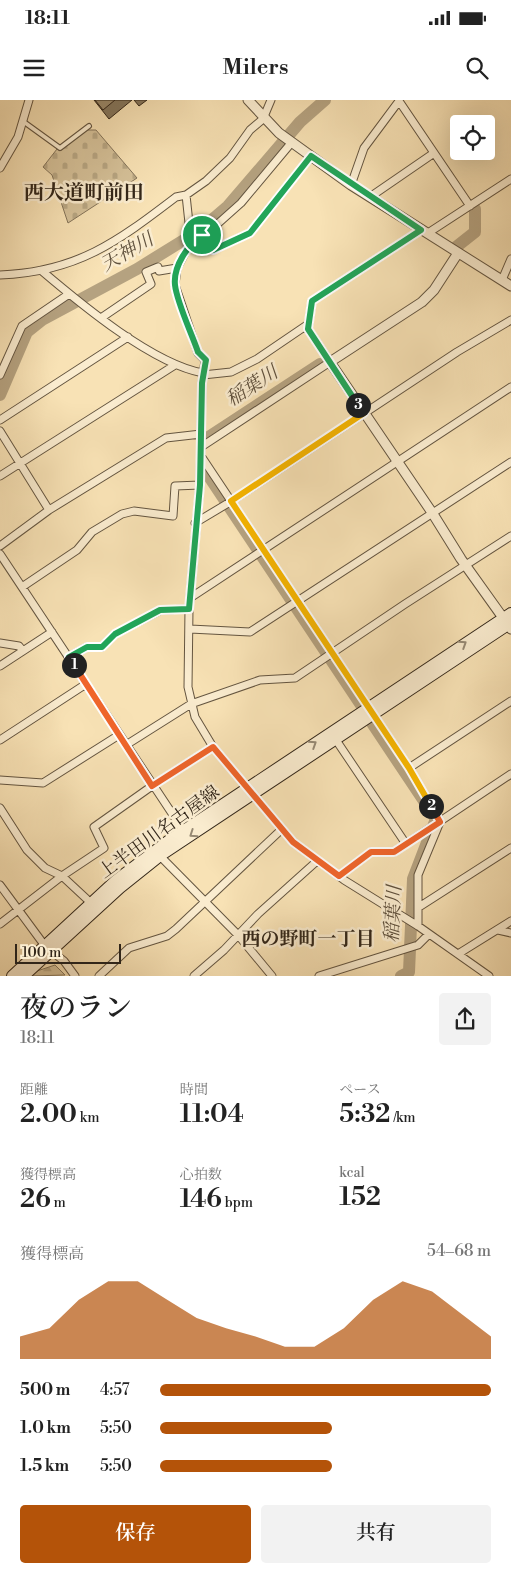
<!DOCTYPE html>
<html lang="ja">
<head>
<meta charset="utf-8">
<style>
	:root { --surface:#fff; --page:#f2f2f2; --text:#222; --muted:#767676; --accent:#b45309 }
	body { margin:0; font-family:"Libre Bodoni","Noto Serif JP",serif; background:var(--page); color:var(--text); height:100vh; display:flex; flex-direction:column; font-size:19px; white-space:nowrap }
	* { box-sizing:border-box; margin:0 }
	p { font-size:16px; color:var(--muted) }
	.icon { flex:none; width:28px; height:28px; fill:none; stroke:currentColor; stroke-width:2; stroke-linecap:round; stroke-linejoin:round }
	.map { position:relative; height:876px; overflow:hidden }
	.panel { display:flex; flex-direction:column; background:var(--surface); flex:1 }
	.panel>* { flex:none }
	.tools { position:absolute; left:450px; top:15px; display:grid; gap:10px }
	.tools a { display:grid; place-items:center; width:45px; height:45px; border-radius:5px; background:var(--surface); box-shadow:0 5px 20px #0002; font-size:25px }
	.scale { position:absolute; left:15px; bottom:12px; width:106px; box-sizing:border-box; padding-left:5px; border:2px solid #322619; border-top:0; font-size:14px; line-height:18px; white-space:nowrap; color:#322619; -webkit-text-stroke:4px #faeccf; paint-order:stroke }
	.pin { position:absolute; display:grid; place-items:center; width:42px; height:42px; color:#fff; margin:-21px; border:2px solid #fff; border-radius:50%; box-shadow:0 1px 5px #0007 }
	.km { position:absolute; width:25px; height:25px; margin:-12px; border-radius:50%; background:#222; color:#fff; font-size:14px; line-height:25px; text-align:center }
	.round { display:grid; place-items:center; flex:none; width:52px; height:52px; border-radius:5px; background:var(--page) }
	.head { display:flex; align-items:center; justify-content:space-between; height:85px; padding:0 20px }
	h1 { font-size:28px; font-weight:600; line-height:38px }
	.metrics { display:grid; grid-template-columns:repeat(3,1fr); gap:8px; height:85px; padding:5px 20px }
	.metrics div { display:grid; align-content:center }
	.metrics b { font-size:25px; font-weight:600 }
	.metrics small { font-size:14px; font-weight:400 }
	.metrics p { font-size:14px }
	.chart { height:140px; padding:10px 20px }
	.chart p { display:flex; justify-content:space-between }
	.chart svg { width:100%; height:90px; margin-top:5px; fill:var(--accent); opacity:.7 }
	.cta { display:flex; gap:10px; margin-top:auto; padding:10px 20px }
	.cta a { flex:1; height:58px; border-radius:5px; background:var(--accent); color:#fff; font-size:20px; font-weight:600; line-height:58px; text-align:center }
	.cta a+a { background:var(--page); color:var(--text) }
	ul { padding:0 20px; list-style:none; font-size:16px }
	li { display:grid; grid-template-columns:80px 60px 1fr; align-items:center; height:38px }
	li i { height:12px; border-radius:6px; background:var(--accent) }
	.status { display:flex; justify-content:space-between; align-items:center; height:35px; padding:0 25px; background:var(--surface); direction:ltr }
	.status svg { height:14px; fill:currentColor }
	header { display:flex; justify-content:space-between; align-items:center; height:65px; padding:0 20px; background:var(--surface); font-size:22px; font-weight:600 }
	.map>svg:first-child { display:block }
</style>
</head>
<body>
<div class="status"><b>18:11</b><svg viewBox="0 0 49 12"><path d="M0 12V9h3v3zM5 12V6h3v6zM10 12V3h3v9zM15 12V0h3v12zM26 1h20v11H26zM47 4h2v5h-2z"/></svg></div>
<header><svg class="icon" aria-label="menu" viewBox="0 0 24 24"><path d="M4 6h16M4 12h16M4 18h16"/></svg>Milers<svg class="icon" aria-label="search" viewBox="0 0 24 24"><circle cx="10" cy="10" r="6"/><path d="M15 15l6 6"/></svg></header>
<div class="map">
<svg width="511" height="876" viewBox="0 0 511 876">
	<defs>
		<pattern id="forest-firs" width="22" height="20" patternUnits="userSpaceOnUse" patternTransform="scale(1.25)"><rect width="22" height="20" fill="#d6c29a"/><path d="M5 1l3.5 6h-7zM16 11l3.5 6h-7z" fill="#b8a784"/></pattern>
		<pattern id="cemetery-stones" width="16" height="16" patternUnits="userSpaceOnUse" patternTransform="scale(1.25)"><rect width="16" height="16" fill="#d6c29a"/><path d="M2 7V4a2 2 0 0 1 4 0v3zM10 15v-3a2 2 0 0 1 4 0v3z" fill="#b8a784"/></pattern>
	</defs>
	<rect width="100%" height="100%" fill="#f8e2b5"/>
	<filter id="stains"><feTurbulence type="fractalNoise" baseFrequency=".004" numOctaves="4"/><feColorMatrix values="0 0 0 0 .2 0 0 0 0 .09 0 0 0 0 .02 0 0 0 .5 -.17"/></filter>
	<radialGradient id="worn" r=".72"><stop offset=".6" stop-color="#630" stop-opacity="0"/><stop offset="1" stop-color="#630" stop-opacity=".3"/></radialGradient>
	<path fill="url(#forest-firs)" stroke="#84745a" d="M55,865L65,875L31,876L37,871Z"/>
	<path fill="url(#cemetery-stones)" stroke="#84745a" d="M87,30H96L137,78L68,123L52,75L43,67L57,49L60,51Z"/>
	<g fill="none" stroke-linecap="round" stroke-linejoin="round">
		<path stroke="#b5a280" stroke-width="12" d="M456,147L475,132V109
			M0,295L27,232L42,220L137,169L200,130L228,106L300,22L325,0
			M204,340L320,264
			M202,366L361,605
			M372,623L436,719L413,779L409,872L401,876"/>
		<g stroke="#645540" stroke-width="6">
			<path id="service" d="M24,22L60,48L89,26"/>
		</g>
		<g stroke="#645540" stroke-width="9">
			<path id="minor" d="M292,42L241,103L213,128L191,142L177,168L175,185L198,253L205,260L202,283L200,385L189,509L188,587L195,617L213,647L293,742L344,780L418,826L489,876
				M0,68L18,37L29,0
				M351,85L364,48L399,1L470,106
				M186,95L191,142
				M370,97L434,53
				M428,133L511,79
				M202,135L213,150L250,133L311,56
				M42,171C82,205 153,264 203,273
				M0,175C77,172 117,142 176,97L186,95L206,81L230,58L250,30L263,19L271,0
				M502,180L511,159
				M101,218L151,184L146,172L158,167L159,171L177,168
				M0,275L22,226L69,194
				M203,275L231,272L257,259L307,225
				M0,320L128,237
				M0,331L49,410
				M201,347L330,262L308,229L312,201L421,130
				M201,356L409,668L440,722
				M0,376L175,265
				M195,423L230,402L457,252L511,220
				M0,446L49,410L166,338L201,334
				M0,454L183,730
				M22,487L77,450L92,432L122,414L134,411L173,416L175,386L200,385
				M190,498L511,287
				M190,529L250,532L511,362
				M0,543L19,546L23,551
				M69,557L87,547H102L115,534L161,510L189,509
				M0,566L52,532
				M0,640L86,584
				M336,640L406,744
				M126,645L191,604L260,580L295,578L405,504L511,436
				M409,668L511,601
				M0,680L43,683L119,635
				M0,708L27,750L45,768L62,776L91,803
				M160,756L238,835L272,876
				M339,776L371,752H394L511,674
				M0,785L45,846L64,861L75,876
				M419,807L511,748
				M0,824L62,776L104,748L94,727L152,686L213,647
				M418,826V775L440,722
				M498,830L511,833
				M458,854L511,821
				M99,876L129,848L167,836L176,829L282,729
				M194,876L224,850L258,814L317,761
				M319,876L418,845L428,835"/>
		</g>
		<g stroke="#645540" stroke-width="11">
			<path id="tertiary" d="M248,0L279,33L351,85L511,186
				M458,153L434,190L422,202L330,262L433,414L461,459L511,529"/>
		</g>
		<g stroke="#322619" stroke-width="12">
			<path id="secondary" d="M12,876L116,780L169,740L511,513
				M24,876L120,788L160,756L511,523"/>
		</g>
		<use href="#service" stroke="#faeccf" stroke-width="4"/>
		<use href="#minor" stroke="#faeccf" stroke-width="7"/>
		<use href="#tertiary" stroke="#faeccf" stroke-width="9"/>
		<use href="#secondary" stroke="#faeccf" stroke-width="10"/>
	</g>
	<path fill="#84755b" stroke="#322619" d="M94,0H132L109,19Z
		M134,0H147L139,6Z"/>
	<path fill="#99886a" stroke="#322619" d="M95,0H115L103,10Z"/>
	<defs><path id="oneway-chevron" d="M-2-3.5L2.5 0L-2 3.5" fill="none" stroke-width="1.6" stroke-linecap="round" stroke-linejoin="round" transform="scale(1.25)"/></defs>
	<g stroke="#968974">
		<use href="#oneway-chevron" transform="translate(463 544) rotate(-33)"/>
		<use href="#oneway-chevron" transform="translate(313 644) rotate(-33)"/>
		<use href="#oneway-chevron" transform="translate(193 734) rotate(146)"/>
	</g>
	<g fill="none" stroke-linecap="round" stroke-linejoin="round">
		<g stroke="#fff" stroke-width="10">
			<path id="split-1" d="M74,565L69,557L87,547H102L115,534L160,510L189,509L200,385L202,283L206,260L198,252C192,234 177,203 175,185C173,166 188,145 202,135"/>
		</g>
		<g stroke="#fff" stroke-width="10">
			<path id="split-2" d="M74,565L152,686L213,647L293,742L339,776L371,752H394L440,722L431,706"/>
		</g>
		<g stroke="#fff" stroke-width="10">
			<path id="split-3" d="M358,305L364,313L231,401L409,668L431,706"/>
		</g>
		<g stroke="#fff" stroke-width="10">
			<path id="split-4" d="M202,135L213,150L250,133L311,56L421,130L312,201L308,229L358,305"/>
		</g>
		<use href="#split-1" stroke="#22a559" stroke-width="6"/>
		<use href="#split-2" stroke="#f0652b" stroke-width="6"/>
		<use href="#split-3" stroke="#f5b400" stroke-width="6"/>
		<use href="#split-4" stroke="#22a559" stroke-width="6"/>
	</g>
	<g text-anchor="middle" dominant-baseline="central" stroke-width="5" stroke-linejoin="round" paint-order="stroke">
		<g font-size="18" fill="#322619" stroke="#faeccf">
			<text transform="translate(159 732) rotate(-36)">上半田川名古屋線</text>
		</g>
		<g font-size="19" font-style="italic" fill="#60513d" stroke="#faeccf">
			<text transform="translate(127 152) rotate(-30)">天神川</text>
			<text transform="translate(252 286) rotate(-33)">稲葉川</text>
			<text transform="translate(393 814) rotate(-87)">稲葉川</text>
		</g>
		<g font-size="19" font-weight="bold" fill="#322619" stroke="#faeccf">
			<text x="308" y="839">西の野町一丁目</text>
		</g>
		<g font-size="20" font-weight="bold" fill="#322619" stroke="#faeccf">
			<text x="84" y="93">西大道町前田</text>
		</g>
	</g>
	<rect width="100%" height="100%" filter="url(#stains)"/>
	<rect width="100%" height="100%" fill="url(#worn)"/>
</svg>
<div class="tools">
<a><svg class="icon" aria-label="locate" viewBox="0 0 24 24"><circle cx="12" cy="12" r="6"/><path d="M12 2v4M12 18v4M2 12h4M18 12h4"/></svg></a>
</div>
<div class="scale">100 m</div>
<div class="pin" style="left:202px;top:135px;background:#1e9e55"><svg class="icon" aria-label="arrive" viewBox="0 0 24 24"><path d="M6 21V4h12l-3 4 3 4H6"/></svg></div>
<b class="km" style="left:74px;top:565px">1</b>
<b class="km" style="left:431px;top:706px">2</b>
<b class="km" style="left:358px;top:305px">3</b>
</div>
<section class="panel">
<div class="head"><div><h1>夜のラン</h1><p>18:11</p></div><a class="round"><svg class="icon" aria-label="share" viewBox="0 0 24 24"><path d="M12 15V3M7 8l5-5 5 5M5 13v7h14v-7"/></svg></a></div>
<div class="metrics">
<div><p>距離</p><b>2.00<small> km</small></b></div>
<div><p>時間</p><b>11:04</b></div>
<div><p>ペース</p><b>5:32<small> /km</small></b></div>
</div>
<div class="metrics">
<div><p>獲得標高</p><b>26<small> m</small></b></div>
<div><p>心拍数</p><b>146<small> bpm</small></b></div>
<div><p>kcal</p><b>152</b></div>
</div>
<div class="chart"><p><span>獲得標高</span>54–68 m</p>
<svg viewBox="0 0 160 44" preserveAspectRatio="none"><path d="M0 44V33L10 29L20 15L30 6L40 6L50 15L60 24L70 29L80 33L90 38L100 38L110 29L120 15L130 6L140 11L150 22L160 33V44z"/></svg>
</div>
<ul>
<li><b>500 m</b>4:57<i style="width:100%"></i></li>
<li><b>1.0 km</b>5:50<i style="width:52%"></i></li>
<li><b>1.5 km</b>5:50<i style="width:52%"></i></li>
</ul>
<div class="cta"><a>保存</a><a>共有</a></div>
</section>
</body>
</html>
